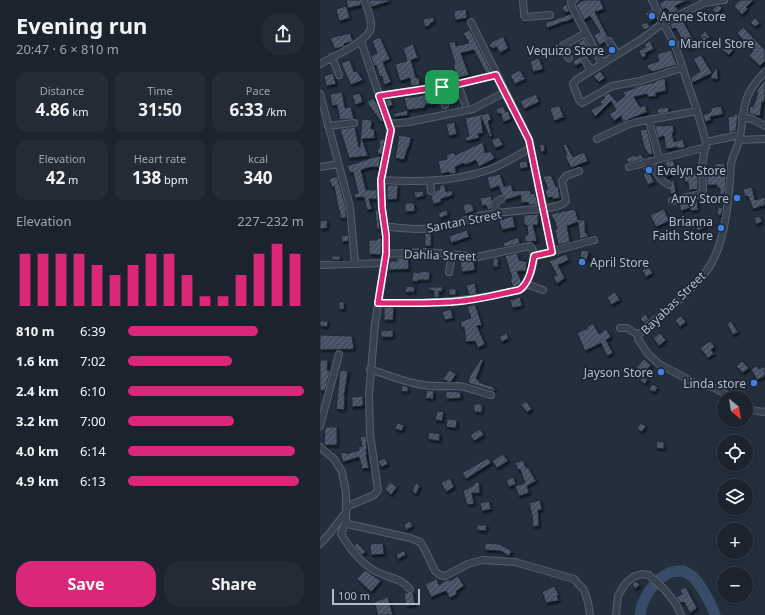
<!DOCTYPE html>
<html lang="en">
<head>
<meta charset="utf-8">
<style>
	:root { --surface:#1b232e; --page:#242b36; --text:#f1f3f6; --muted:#a0a4aa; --line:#39404a; --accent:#db2777 }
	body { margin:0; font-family:"Noto Sans",sans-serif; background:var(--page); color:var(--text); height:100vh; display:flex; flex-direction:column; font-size:15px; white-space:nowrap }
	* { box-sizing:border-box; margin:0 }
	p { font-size:13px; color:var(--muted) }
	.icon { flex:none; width:22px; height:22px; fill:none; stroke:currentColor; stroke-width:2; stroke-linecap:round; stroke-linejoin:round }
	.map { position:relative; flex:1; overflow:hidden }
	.panel { display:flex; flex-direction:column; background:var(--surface); width:320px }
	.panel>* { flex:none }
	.needle { width:26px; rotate:150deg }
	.buttons { position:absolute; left:397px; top:391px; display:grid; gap:8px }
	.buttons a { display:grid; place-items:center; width:36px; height:36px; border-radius:50%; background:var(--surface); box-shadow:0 2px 10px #0003,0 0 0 1px var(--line); font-size:20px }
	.scale { position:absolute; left:12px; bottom:10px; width:88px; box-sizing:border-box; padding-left:4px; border:2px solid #b4bcc9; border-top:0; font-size:11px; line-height:14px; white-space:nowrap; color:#b4bcc9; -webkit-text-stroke:3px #1d2633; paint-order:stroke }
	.pin { position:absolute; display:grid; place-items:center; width:34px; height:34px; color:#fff; margin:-17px; border-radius:8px; box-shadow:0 2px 6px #0006 }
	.round { display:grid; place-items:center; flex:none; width:42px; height:42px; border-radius:16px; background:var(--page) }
	.headline { display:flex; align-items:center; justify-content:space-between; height:68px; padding:0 16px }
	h1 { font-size:22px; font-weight:700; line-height:30px }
	.stats { display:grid; grid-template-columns:repeat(3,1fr); gap:6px; height:68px; padding:4px 16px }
	.stats div { display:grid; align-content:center; border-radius:10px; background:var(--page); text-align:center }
	.stats b { font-size:17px; font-weight:700 }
	.stats small { font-size:11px; font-weight:400 }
	.stats p { font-size:11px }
	.chart { height:112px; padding:8px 16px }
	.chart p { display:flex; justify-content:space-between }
	.chart svg { width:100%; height:72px; margin-top:4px; stroke:var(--accent); stroke-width:6 }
	.primary-button { display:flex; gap:8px; margin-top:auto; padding:8px 16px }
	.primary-button a { flex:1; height:46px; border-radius:16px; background:var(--accent); color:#fff; font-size:16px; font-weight:700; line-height:46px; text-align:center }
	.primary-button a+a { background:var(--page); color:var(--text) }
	ul { padding:0 16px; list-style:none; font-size:13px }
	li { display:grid; grid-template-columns:64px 48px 1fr; align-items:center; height:30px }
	li i { height:10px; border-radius:5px; background:var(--accent) }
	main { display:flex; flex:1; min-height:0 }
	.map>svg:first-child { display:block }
</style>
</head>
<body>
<main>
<section class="panel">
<div class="headline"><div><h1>Evening run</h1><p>20:47 · 6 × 810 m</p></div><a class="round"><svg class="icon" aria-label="share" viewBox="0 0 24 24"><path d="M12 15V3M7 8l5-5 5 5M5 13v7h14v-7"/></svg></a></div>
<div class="stats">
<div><p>Distance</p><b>4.86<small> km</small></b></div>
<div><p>Time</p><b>31:50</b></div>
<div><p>Pace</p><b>6:33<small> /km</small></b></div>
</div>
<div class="stats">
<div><p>Elevation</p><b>42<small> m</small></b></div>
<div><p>Heart rate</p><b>138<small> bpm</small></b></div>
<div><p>kcal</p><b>340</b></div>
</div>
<div class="chart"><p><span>Elevation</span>227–232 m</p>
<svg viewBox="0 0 160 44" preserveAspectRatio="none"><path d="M5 44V12M15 44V12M25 44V12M35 44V12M45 44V19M55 44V25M65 44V19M75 44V12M85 44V12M95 44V25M105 44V38M115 44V38M125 44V25M135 44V12M145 44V6M155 44V12"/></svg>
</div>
<ul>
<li><b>810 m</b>6:39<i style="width:74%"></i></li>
<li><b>1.6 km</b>7:02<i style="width:59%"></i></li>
<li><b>2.4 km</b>6:10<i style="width:100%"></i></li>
<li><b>3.2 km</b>7:00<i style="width:60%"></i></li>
<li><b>4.0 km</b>6:14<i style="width:95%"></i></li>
<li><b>4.9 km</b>6:13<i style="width:97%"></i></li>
</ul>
<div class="primary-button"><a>Save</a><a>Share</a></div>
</section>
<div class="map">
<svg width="445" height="615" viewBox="0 0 445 615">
	<defs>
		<pattern id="building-hatch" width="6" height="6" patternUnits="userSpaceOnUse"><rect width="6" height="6" fill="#455162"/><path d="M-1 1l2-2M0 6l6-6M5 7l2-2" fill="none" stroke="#5d6877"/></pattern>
		<filter id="shadow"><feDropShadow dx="1.5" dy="2" stdDeviation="1" flood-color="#0009"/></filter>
	</defs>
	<rect width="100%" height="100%" fill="#242f3e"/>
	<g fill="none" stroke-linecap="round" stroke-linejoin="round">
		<path stroke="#394c67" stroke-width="11" d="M320,615C321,600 334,581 347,574C351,571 359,571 363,571C366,572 369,574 372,576C380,583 392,605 395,615"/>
	</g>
	<path fill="url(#building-hatch)" stroke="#1f2835" filter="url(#shadow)" d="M26,0H40L41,5L28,8Z
		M49,0H70V1L51,7Z
		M264,0H280L284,9L275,12L288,37L285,39V42L279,45L274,35L280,32L270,16L264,20L256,5Z
		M345,0H368L355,6L358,10L351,14L346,8L342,10L340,5L339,4Z
		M420,0H434L426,7L428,9L422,15L414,6Z
		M247,4L249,12H244L242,7Z
		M399,5L402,8L397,14L392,10L396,6Z
		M26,6L30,18L19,21L16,9Z
		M146,9L147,18L135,20L134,11Z
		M332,9L336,18L330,22L325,13Z
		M251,14L253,18L246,22L245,21L227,28L225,23Z
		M113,17L114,22L110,23V25L105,27L103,19Z
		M435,18L440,23L435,27L430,22Z
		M362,19L376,45L368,49L364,42L359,45L357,41L361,38L356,28L352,29L350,24Z
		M327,22L330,27L324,30L321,25Z
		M423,27L445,50V61L440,66L429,56L433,51L417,33Z
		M150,30L171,72L166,73L154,50L141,53L149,75L138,78L133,65L135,64L129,43L135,41L136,46L149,43L143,33Z
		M385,31L390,37L384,41L380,36Z
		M30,33L33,41L24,44L25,46L15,49L10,38Z
		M183,36L188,48L180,53L176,46L174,49L169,46L172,42Z
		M60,37L70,59L63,62L71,82L64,85L62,76L60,77L56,65L54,66L51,56L57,53L52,41Z
		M264,39L269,48L263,52L258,43Z
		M330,41L334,49L325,53L326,56L322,58L319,51L326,47L324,44Z
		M93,44L98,58L91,60L96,78H99L100,85L91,86L90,78L80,81L75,64L87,61L83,48Z
		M406,44L413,50L409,55L402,50Z
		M351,50L357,65L332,72L331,70L329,71L327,65L339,61L337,54Z
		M266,54L268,57L262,58L261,63L255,66L253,61Z
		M381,55L392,73L372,83L371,78L380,71L373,59Z
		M219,58L223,69L213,72L210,61Z
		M30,60L34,72L37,71L43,80L31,85L21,63Z
		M397,67L398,79H391V76Z
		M200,70L205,79L195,84L190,75Z
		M280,71L285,78L279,82L273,76Z
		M13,73L16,84L6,86L4,76Z
		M123,73L125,81L118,82L116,74Z
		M345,78L346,91L336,93V96L328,97L327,94L314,97L320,107L325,105L327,112L303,122L301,116L294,121L289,114L296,110L291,101L275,117L271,110L282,104L280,102L285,98L283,96L289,93L297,102L305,96L303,92L315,88L314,87L335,82V81Z
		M445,79V97L444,102H442L440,116L429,114L430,106L433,107L438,93L436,92Z
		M132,90L136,101L131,103L127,91Z
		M22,92L25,108L31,107L34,119L20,120L17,105L12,106L10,94Z
		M118,92L119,97L114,98V105L106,104L104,108L87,110L88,115L74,117L73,114L87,110L84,97H93Z
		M40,93L43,102L35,105L32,95Z
		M216,94L219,102L204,109L200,101Z
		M54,98L55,102L56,101L63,121L61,122L48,104V101Z
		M71,99L73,105L68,107L65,100Z
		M239,105L244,117L234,121L230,109Z
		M183,106L186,112L188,111L191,119L183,122L181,113L178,114L176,110Z
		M401,106L403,114L390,117L391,120L385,122L383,115L391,112V108Z
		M348,107L349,112L338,114L337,109Z
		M169,113L171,120L168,121L172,136L170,137L161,117L163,133L158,134L159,138L146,141L145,137L149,136L145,118Z
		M414,114H418L416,131L409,133L408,117L414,116Z
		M42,119L52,120L51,129H54L55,138L42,139L48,156L29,158L20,129L35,127L39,147H40Z
		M134,122L137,134L129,136L126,124Z
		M341,125V126L353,125L354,132L352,133L354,142L363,139L365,147L358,149V147L346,149L344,136L338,138L335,126Z
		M327,129L333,154L329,155L324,147L320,130Z
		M79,135L91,137L89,147H88L84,160L75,158Z
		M179,137L183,145L175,148L171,140Z
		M60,139H65L62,154H58L57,149H59Z
		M163,142L165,153L170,151L175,158L159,167L156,160L145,165L144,163L135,167L136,173L130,174L129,172L121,174L118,161L127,159L126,155L134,152L135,155Z
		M224,144L225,151L221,152L219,145Z
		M246,144L253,157L264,152L268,161L251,168L245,156L247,155L243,145Z
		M321,154L324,159L308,163L306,159L314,155L316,157Z
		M61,156L59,167H51L41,170L46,190H57V199H49L52,209L47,210L44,197L35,198L34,194L38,193L33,172L30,173L27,166L54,157Z
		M353,160L355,166L353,167L355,173L346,177L341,172L347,168L345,162Z
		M207,161L208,167L200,169L199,162Z
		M404,163L406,171L405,191L404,194L400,195V188H397V185H387V167L395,166V164Z
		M327,167L334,182L328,185L323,174L325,173L322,168Z
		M378,172V189L369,190L368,182H365L364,175Z
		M180,174L184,187L191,184L193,191L210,190L211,194L215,193L218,205H209L208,202L201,203V195L185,200V197L182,195L179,186L170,189L167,177Z
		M228,175V176L231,175L236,187L238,186L240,198L233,199L232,197L227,198L225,189H228L223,177Z
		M17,176L26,208V218H20V211H19L14,186L12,187L9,179Z
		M354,180L356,193L350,194V189L353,185L351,181Z
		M124,184L126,192L131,190L133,195L121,199V202L113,204L111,195L114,194L115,191L120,189L119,186Z
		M67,185H78L77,199L67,200Z
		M432,187L435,200L445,197V205L433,209L428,196L425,197L423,189Z
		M103,191L104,196L95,198L94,192Z
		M172,196L171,209L168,210L166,205L162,206L160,198Z
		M377,200L378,210L371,211L370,208L361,211L359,204Z
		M85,203H94L95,211L85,212Z
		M150,203V205L152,204L154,211L145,214L143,205Z
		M398,207L403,208L401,215H397Z
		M255,209L258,220H265V233H267L268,237L260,239L258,222L247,226L250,242L238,245L235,230L237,229L234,219H233L231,214Z
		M344,209L349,221L336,227L330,215Z
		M55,210H58L60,229H57Z
		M127,210L128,215L120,218L118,213Z
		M218,214V225H213L217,241L205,242V235H208L207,225H204V215Z
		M193,216L195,227L182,230L179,220Z
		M440,216L442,222L436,224L434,218Z
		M7,220V228L0,229V221Z
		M378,223H392L378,231L375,225Z
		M147,230L149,237L131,243L129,236Z
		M105,233H111V246H105Z
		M28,235L29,241L22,242L21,236Z
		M198,237L200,244L184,247L183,243Z
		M57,238H62L61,255L49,254V240H57Z
		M261,250L269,251L267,260L260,258Z
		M197,253L199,260L207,262L206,271H197L202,283L199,285L193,287L190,279L192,278L185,256Z
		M246,254L249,260L238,265L245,278L237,284L233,277L237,275L229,261Z
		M12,256H20V260H12Z
		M88,257L89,269L68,270L70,261H77V258Z
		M173,258H178V267H173Z
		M146,260L154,261L155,270L142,272L140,261Z
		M329,267L333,273L326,277L322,270Z
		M100,271L110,272L109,280H98L97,282L92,281L93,272L100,273Z
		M155,283L157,294L149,295L146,285Z
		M86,286L95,287L94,292H85Z
		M109,287H123L122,292L119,291V297L114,298V291L109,290Z
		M129,289H136V295H129Z
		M295,292L300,300L291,305L287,297Z
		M200,297L202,306L192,308L190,300Z
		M19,302H24V309H19Z
		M155,304L162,325L157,326L165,344L158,348L155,341L146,342L144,327L142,328L140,322L151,318L147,307Z
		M64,307H74L73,320H64Z
		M131,309L133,318L125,320L122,312Z
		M325,314L329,319L324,323L320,319Z
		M361,316L366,322L360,327L355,320Z
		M0,321H8L7,327L0,326Z
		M411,321L418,332L413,335L407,324Z
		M273,323L279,334L286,329L291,337L286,340L293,353L287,356L281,343L265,351L257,333L268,328L267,327Z
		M73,330V337H61V331Z
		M186,333L189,338L182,342L179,337Z
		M340,333L346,340L339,346L333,338Z
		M0,335L32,336L34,349L0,350Z
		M390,341L395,347L391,350L394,354L388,358L380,348Z
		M161,359L163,360L156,379L159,380V382L169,386L170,385L175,389L174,391L148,383L150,375Z
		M324,359L331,365L323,374L316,368Z
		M0,360H8L7,370L10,371L5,391L0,390Z
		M422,361L429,368L423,373L416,366Z
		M437,366L439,369L445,366V376L437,380L431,369Z
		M20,370L28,371L24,397H25L24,410L16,409Z
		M129,370L136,374L131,382H128L123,379Z
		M323,377L328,379L325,384L320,381Z
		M332,384L338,387L335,392L329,390Z
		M82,385L88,387V392L81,391Z
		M107,390L114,391L113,399L105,398Z
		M126,391L140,392L141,398L126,399Z
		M43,396V406L32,407V397Z
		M206,401L212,409L207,412L201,405Z
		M154,404H162V412H154Z
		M117,411L124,412L122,421L115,420Z
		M127,419L137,420L136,428L126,427Z
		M77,423L84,425L82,431L75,429Z
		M320,423L326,426L322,432L317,429Z
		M5,427H17V445H4Z
		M160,429L164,435L154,441L150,435Z
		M109,432L120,434L119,441L108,439Z
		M46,436L47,450H46L47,454L46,455L49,468L42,469L39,457L23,462L20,453L25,452L26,454L39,450L38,447L42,446L40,437Z
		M337,441L344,442V449L336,448Z
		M183,454L188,461L177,468L172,461Z
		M65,458L68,464L61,467L58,461Z
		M168,458L171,463L146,479L142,473Z
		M203,460L206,468L208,467L216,481L207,486L209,493L199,496L195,486L205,483L200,469L198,470L195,463Z
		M193,477L196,484L189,487L186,480Z
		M130,478L134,487L126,492L121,483Z
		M70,482L77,487L71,495L65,489Z
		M159,482L160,493H152L154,504L147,505L143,491L154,485V483Z
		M96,483L100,486L96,494L92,491Z
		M220,500L222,510H218L219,526L213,527L212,515L209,503Z
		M169,501L171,509L162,511L160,503Z
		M90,521L93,526L86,530L84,525Z
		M157,525H167L166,531L157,530Z
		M37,543L46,552L42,555L34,546Z
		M63,543L64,554L51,555L50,544Z
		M165,543L179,544L192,551L189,556L181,551L165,550Z
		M84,551L86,555L78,559L76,554Z
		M45,570L61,581L51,592L37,579Z
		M138,576L144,586L136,591L137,594L130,598L126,591L111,597L105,584L117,579L119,585L129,579L130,581Z
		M316,581L320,585L315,589L312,584Z
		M234,586L239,595L237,596L239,600L234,602V601L226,603L222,592Z
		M366,587L377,608L370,613L364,602L361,603L356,597L362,594L360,590Z
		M93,592L95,605L86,606L84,593Z
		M68,597L73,615H58L54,602Z"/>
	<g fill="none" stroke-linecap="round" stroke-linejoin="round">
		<g stroke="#565f6c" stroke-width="8">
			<path id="minor" d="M203,0L204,15L205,17L230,15
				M254,0L251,2L252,7L282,63
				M151,22L209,139L232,251
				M289,41L297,54
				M12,57L19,75
				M249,58L242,50V46L266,33
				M265,61L271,70
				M0,64C12,57 50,41 51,27C52,19 47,8 44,0
				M362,68L320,81L292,86L262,103L259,100L253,84L256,80L322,39L344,22L384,3L404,0
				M138,84L145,104
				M122,87L125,105
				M0,94L30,207L35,263
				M59,96L138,84L176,75
				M422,117L432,119L445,126
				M329,120L339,159
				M69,124L89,122L153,109L185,92
				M8,126L34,123
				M277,139L307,125L317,122L377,111L356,48L332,0
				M419,140L445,139
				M386,142L420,135
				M331,161C335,171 339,180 349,185
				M0,167L18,164
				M309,167L386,147
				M61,180C97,182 133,182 168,170C183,165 197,155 211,148
				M110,181L111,191
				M352,201L380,194L383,190L382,166L386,142L377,111
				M176,214L175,203L181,199
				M65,226C81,229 98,230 114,228C130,226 144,220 159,216C174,213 190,212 205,210C215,209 240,209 246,201L242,181L246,176L259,171
				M214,256L274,240
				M0,265L64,263
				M129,272L132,255
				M206,284L223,290
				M58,303C101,303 143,303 185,293C190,292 198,292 203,288C207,284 210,275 212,269C214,262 216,252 210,246L157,257L108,252L66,254
				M300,328H307L318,335
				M50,369C68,375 86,383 104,385C116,387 126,386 138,386C149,387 159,392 171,395
				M412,398L395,388L373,382L339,364L328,354L318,339V336C327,323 343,315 355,304C365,294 376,284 385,273C406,247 409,197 411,164C413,155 418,147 420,137C425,108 421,96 445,72
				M426,408L437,411L445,412
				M0,426L19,354
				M0,447L14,459L22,472L26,493V519L28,524L90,538L100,542L104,548L115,571L120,575L125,576L148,564L162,560L195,562L254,579L264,590L268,602L270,615
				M26,507L54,495L58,490L50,434L49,395L55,324L66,254V236L62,208L61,180L71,131L41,41
				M26,522L21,534C30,549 41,564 57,572C69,578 81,578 90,589
				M0,544L10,533L26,512
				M296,615L298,596L305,584L313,577L322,574L329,575L345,590L356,604L361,615"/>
		</g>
		<use href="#minor" stroke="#38414e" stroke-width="6"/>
	</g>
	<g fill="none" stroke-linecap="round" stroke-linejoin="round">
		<g stroke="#fff" stroke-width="8">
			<path id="route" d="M176,75L209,140L232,252L214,256C212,268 209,284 199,290C180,294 161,299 141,301C114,304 86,303 58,303L66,254V236L62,208L61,180L71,130L59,96L138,84Z"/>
		</g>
		<use href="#route" stroke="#db2777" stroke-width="5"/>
	</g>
	<g fill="#3f7fe0" stroke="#1d2633" stroke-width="1.5">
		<circle cx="332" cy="16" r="4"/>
		<circle cx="352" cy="43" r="4"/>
		<circle cx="292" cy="50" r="4"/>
		<circle cx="329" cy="170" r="4"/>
		<circle cx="417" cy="198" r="4"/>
		<circle cx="401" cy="228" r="4"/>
		<circle cx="262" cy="262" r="4"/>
		<circle cx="341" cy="372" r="4"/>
		<circle cx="434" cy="383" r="4"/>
	</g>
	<g text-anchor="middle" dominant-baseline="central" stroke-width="3.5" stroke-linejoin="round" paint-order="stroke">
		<g font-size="12" fill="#b4bcc9" stroke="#1d2633" text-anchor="end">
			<text x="340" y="16" text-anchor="start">Arene Store</text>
			<text x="360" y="43" text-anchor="start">Maricel Store</text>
			<text x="284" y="50">Vequizo Store</text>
			<text x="337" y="170" text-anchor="start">Evelyn Store</text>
			<text x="409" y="198">Amy Store</text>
			<text x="393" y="221">Brianna<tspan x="393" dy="14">Faith Store</tspan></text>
			<text x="270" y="262" text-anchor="start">April Store</text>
			<text x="333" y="372">Jayson Store</text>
			<text x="426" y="383">Linda store</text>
		</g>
		<g font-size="12" fill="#b4bcc9" stroke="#1d2633">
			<text transform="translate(144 221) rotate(-11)">Santan Street</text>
			<text transform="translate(120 255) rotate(2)">Dahlia Street</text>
			<text transform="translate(353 303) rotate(-44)">Bayabas Street</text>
		</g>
	</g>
</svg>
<div class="buttons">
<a><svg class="needle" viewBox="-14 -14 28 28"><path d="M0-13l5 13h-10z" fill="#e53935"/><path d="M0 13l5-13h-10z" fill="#a0a4aa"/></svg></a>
<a><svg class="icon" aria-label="locate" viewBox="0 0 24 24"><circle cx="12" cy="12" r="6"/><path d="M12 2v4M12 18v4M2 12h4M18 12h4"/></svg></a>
<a><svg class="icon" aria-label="layers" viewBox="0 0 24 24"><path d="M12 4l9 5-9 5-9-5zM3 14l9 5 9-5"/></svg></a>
<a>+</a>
<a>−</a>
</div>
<div class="scale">100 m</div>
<div class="pin" style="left:122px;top:87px;background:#1e9e55"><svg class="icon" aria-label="arrive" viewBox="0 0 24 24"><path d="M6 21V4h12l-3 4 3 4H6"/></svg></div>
</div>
</main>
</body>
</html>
